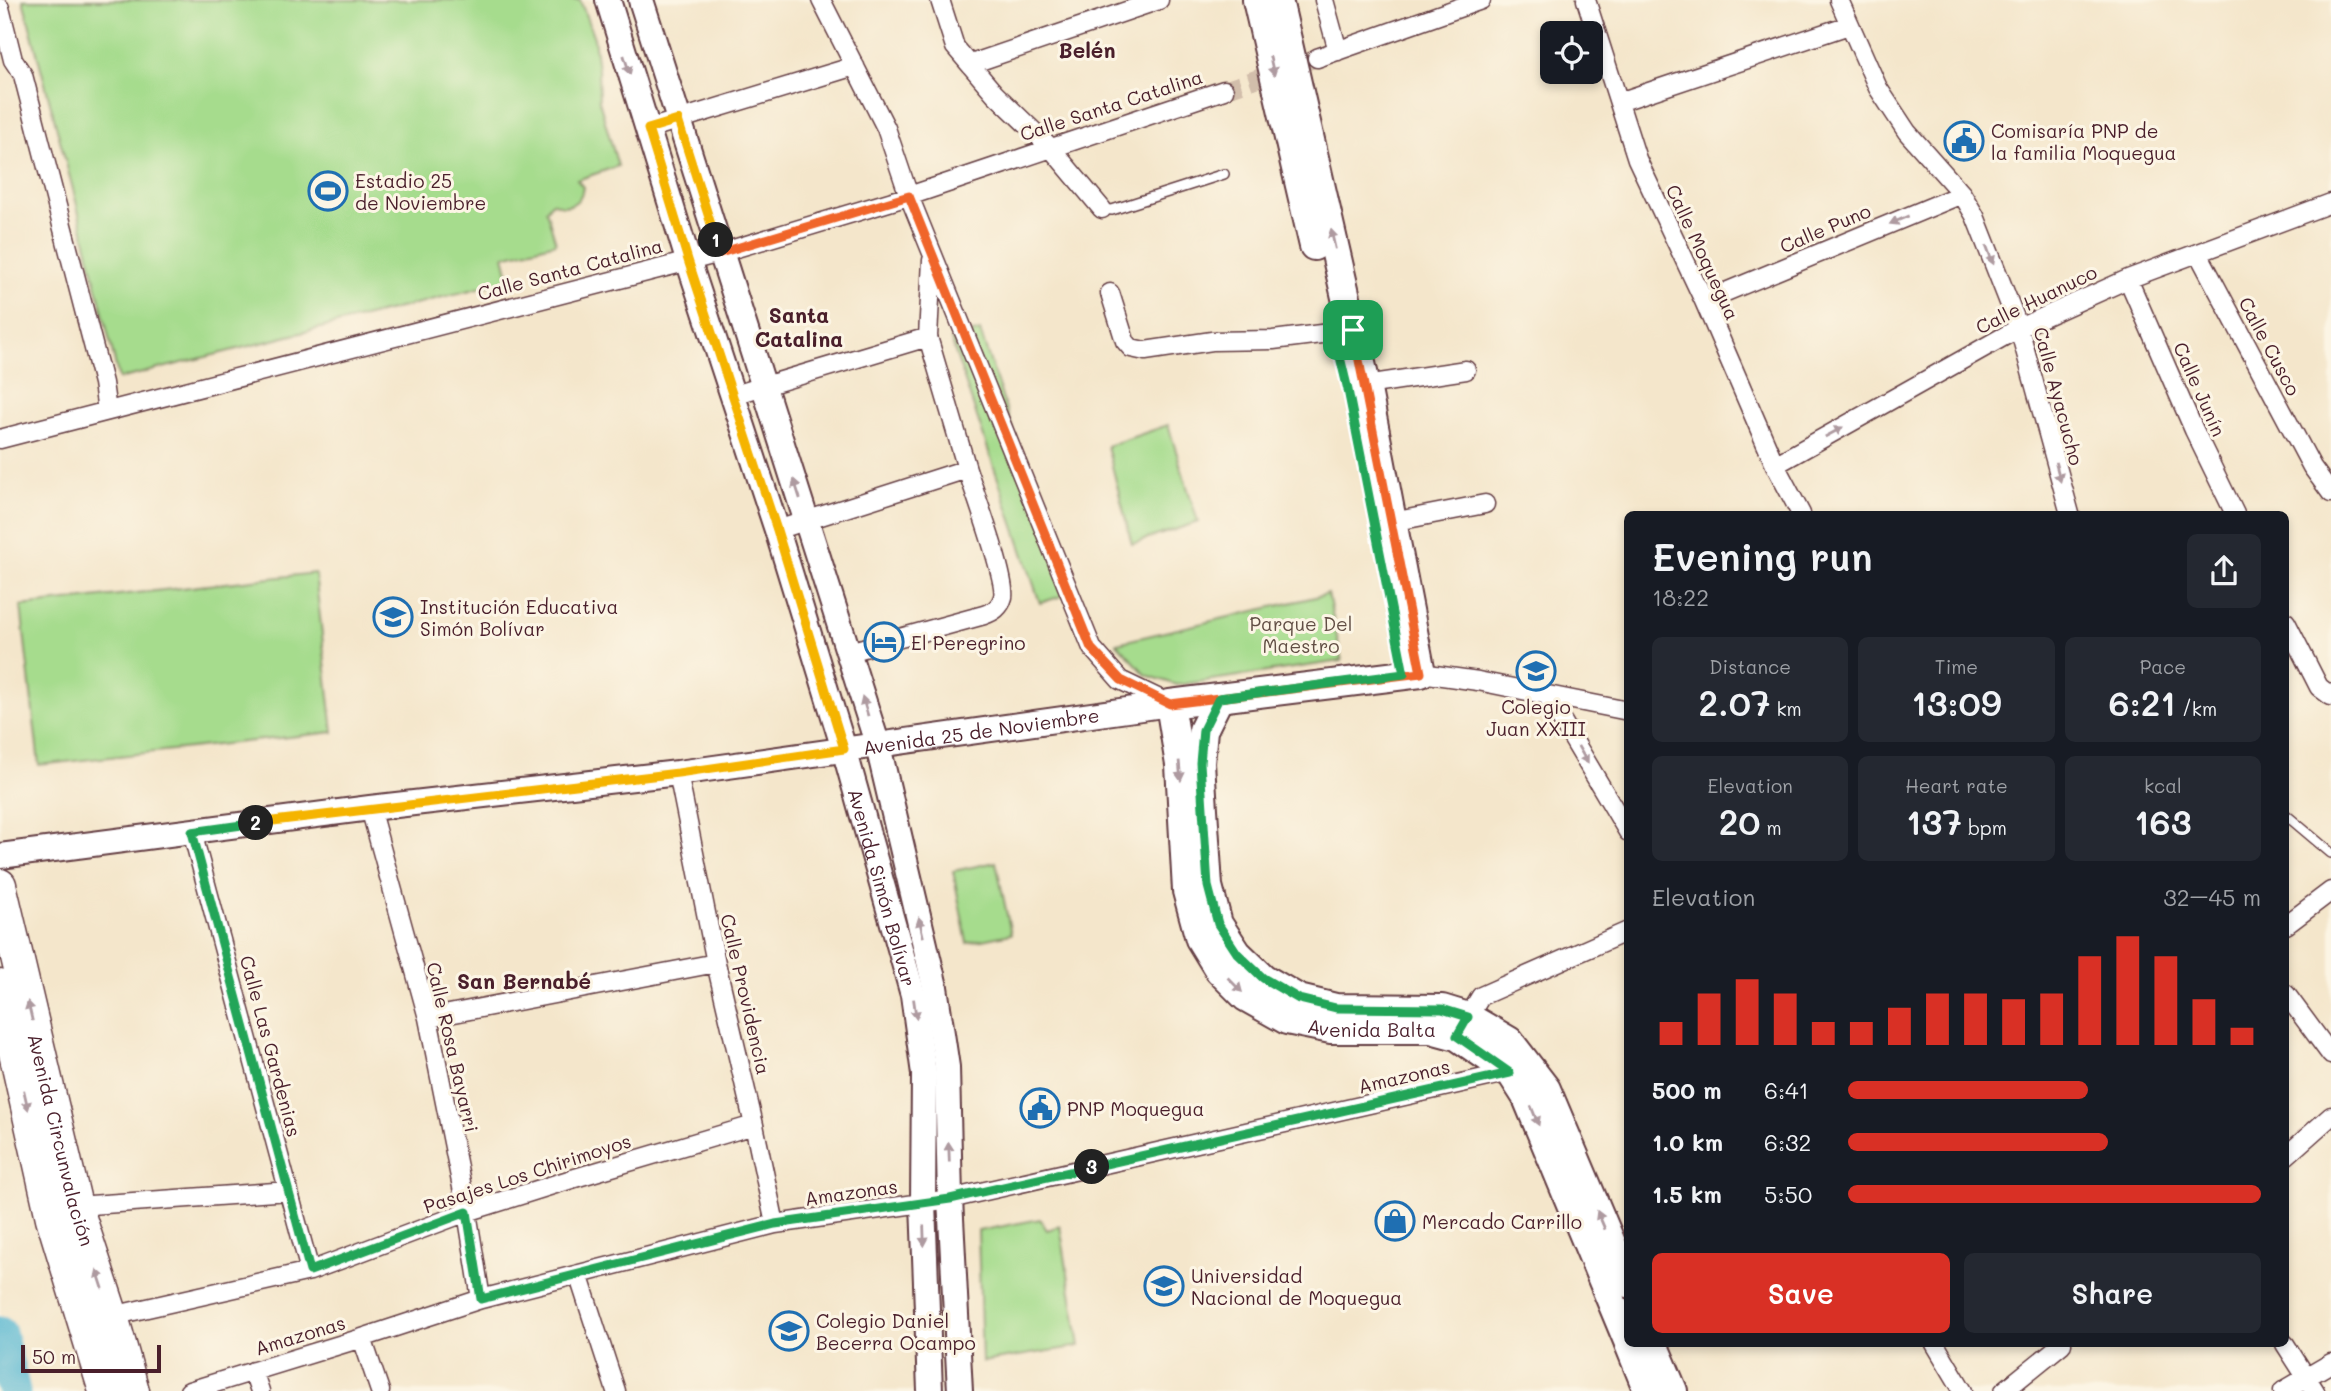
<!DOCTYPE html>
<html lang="en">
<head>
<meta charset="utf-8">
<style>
	:root { --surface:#171b24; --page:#242831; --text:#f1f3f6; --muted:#9ea1a6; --accent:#d93025 }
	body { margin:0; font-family:Mali,sans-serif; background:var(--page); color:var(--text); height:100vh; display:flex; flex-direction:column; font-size:26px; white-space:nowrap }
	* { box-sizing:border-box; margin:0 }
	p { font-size:23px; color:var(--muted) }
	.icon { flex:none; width:38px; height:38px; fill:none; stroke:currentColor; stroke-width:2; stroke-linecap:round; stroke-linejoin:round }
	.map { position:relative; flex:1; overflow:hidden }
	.sheet { position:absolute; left:1624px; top:511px; width:665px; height:836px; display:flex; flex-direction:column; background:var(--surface); border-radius:10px; box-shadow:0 4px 10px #0003 }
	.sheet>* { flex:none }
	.buttons { position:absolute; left:1540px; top:21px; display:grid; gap:14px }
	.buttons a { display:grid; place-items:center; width:63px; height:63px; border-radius:10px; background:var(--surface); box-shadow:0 4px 10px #0003; font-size:35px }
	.scale { position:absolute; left:21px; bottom:18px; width:140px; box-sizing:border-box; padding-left:7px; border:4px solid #4a1f2b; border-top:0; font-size:19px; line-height:24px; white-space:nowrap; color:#4a1f2b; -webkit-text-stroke:5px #fcf5e5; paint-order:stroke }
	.pin { position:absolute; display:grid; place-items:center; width:60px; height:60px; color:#fff; margin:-30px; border-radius:14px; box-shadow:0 4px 10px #0006 }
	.km { position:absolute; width:35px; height:35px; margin:-18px; border-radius:50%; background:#222; color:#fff; font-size:19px; line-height:35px; text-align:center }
	.round { display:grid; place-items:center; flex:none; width:74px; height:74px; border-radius:10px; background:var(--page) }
	.head { display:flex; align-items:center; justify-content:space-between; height:119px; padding:0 28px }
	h1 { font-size:38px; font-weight:600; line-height:52px }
	.metrics { display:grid; grid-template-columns:repeat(3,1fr); gap:10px; height:119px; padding:7px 28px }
	.metrics div { display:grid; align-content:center; border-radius:10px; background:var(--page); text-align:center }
	.metrics b { font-size:35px; font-weight:600 }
	.metrics small { font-size:19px; font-weight:400 }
	.metrics p { font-size:19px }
	.chart { height:196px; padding:14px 28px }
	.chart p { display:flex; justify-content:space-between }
	.chart svg { width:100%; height:126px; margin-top:7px; stroke:var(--accent); stroke-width:6 }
	.action { display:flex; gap:14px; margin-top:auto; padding:14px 28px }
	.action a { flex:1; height:80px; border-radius:10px; background:var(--accent); color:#fff; font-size:28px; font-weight:600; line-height:80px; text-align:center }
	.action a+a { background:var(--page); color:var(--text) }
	ul { padding:0 28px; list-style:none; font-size:23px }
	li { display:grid; grid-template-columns:112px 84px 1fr; align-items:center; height:52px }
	li i { height:18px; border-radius:9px; background:var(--accent) }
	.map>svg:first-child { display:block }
</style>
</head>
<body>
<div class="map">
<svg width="2331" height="1391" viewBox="0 0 2331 1391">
	<rect width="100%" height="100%" fill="#fcf5e5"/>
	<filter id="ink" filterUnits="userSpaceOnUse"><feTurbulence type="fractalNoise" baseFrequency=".0143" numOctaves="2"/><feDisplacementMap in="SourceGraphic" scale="14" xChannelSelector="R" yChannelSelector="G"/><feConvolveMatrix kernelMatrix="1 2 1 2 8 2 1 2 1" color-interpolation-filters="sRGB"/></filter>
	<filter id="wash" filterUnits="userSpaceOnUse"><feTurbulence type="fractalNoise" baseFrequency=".00686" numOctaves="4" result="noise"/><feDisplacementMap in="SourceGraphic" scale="28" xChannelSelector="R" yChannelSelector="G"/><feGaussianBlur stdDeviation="1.57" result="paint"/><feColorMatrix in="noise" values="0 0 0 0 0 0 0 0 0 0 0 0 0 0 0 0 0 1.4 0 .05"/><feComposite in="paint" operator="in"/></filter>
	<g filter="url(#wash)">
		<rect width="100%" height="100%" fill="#f4e6cb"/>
		<path fill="#a6dc8d" stroke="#787e5c" stroke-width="2" d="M23,0H580L594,38L598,69L599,101L618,166L577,180L583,187C581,205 566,210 552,202L546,210L556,243L504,256L510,280L119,379L75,197Z
			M980,331L1068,594L1040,603L951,340Z
			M1168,425L1198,522L1132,544L1107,446Z
			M315,573L333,732L39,765L21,606Z
			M1328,594L1342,661L1177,685L1146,675L1117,643Z
			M996,862L1011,934L967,943L953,871Z
			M1040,1219L1047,1230L1060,1226L1080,1346L982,1362L978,1231Z"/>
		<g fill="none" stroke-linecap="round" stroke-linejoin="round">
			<path stroke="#52b6d1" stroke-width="33" d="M0,1333L14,1391"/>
		</g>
	</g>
	<g filter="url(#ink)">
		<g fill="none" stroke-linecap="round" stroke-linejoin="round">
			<path stroke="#d2beab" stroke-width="18" stroke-dasharray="18 9" stroke-linecap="butt" d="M1224,90L1317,58"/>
			<g stroke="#643d43" stroke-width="12">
				<path id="lane" d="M1102,209L1112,210L1224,174
					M2286,815L2331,853"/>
			</g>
			<g stroke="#643d43" stroke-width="21">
				<path id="street" d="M821,0L886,128L909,196L1092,648L1120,680L1170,704
					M940,0L955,47L995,94L1050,147L1102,209
					M1324,0L1338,51
					M1586,0L1637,159L1704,301L1775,465L1801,514
					M1839,0L1878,88L1907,132L1962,194L1975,216L2019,328L2070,514
					M0,8L13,60L23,75L103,383L107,411
					M1317,58L1481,0
					M971,64L1159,0
					M1619,102L1849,25
					M648,129L855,66
					M2198,253L2312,467L2331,493
					M2128,279L2194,430L2235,514
					M1110,293L1125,341L1131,348L1145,351L1212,341L1273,340L1353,330
					M1704,301L1962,194
					M928,337L932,260
					M1366,385L1466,370
					M734,395L928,337L967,469
					M0,439L720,253L909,196L1224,90
					M1775,465L2019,328L2128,279L2331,203
					M1392,522L1485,504
					M777,530L967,469C974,491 1007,580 1003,597C1000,608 993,612 984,615L849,652
					M2286,622L2319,687L2331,696
					M1421,673L1478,681L1628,711
					M1548,697L1628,832
					M678,773L716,963L754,1125L775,1224
					M370,808L428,1018L467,1212L481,1299
					M192,832L310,1271
					M2286,925L2331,891
					M2286,994L2331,1055
					M428,1018L716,963
					M1464,1024L1481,996L1628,931
					M2286,1156L2331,1116
					M76,1206L289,1191
					M578,1274L616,1391
					M112,1316L310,1271L467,1212L575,1178L754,1125
					M362,1338L380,1391
					M1935,1344L1963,1391
					M2285,1344L2315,1391
					M253,1371L260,1391
					M189,1391L362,1338L481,1299L775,1224L950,1199L1515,1071
					M2004,1391L2062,1344
					M2283,1391L2331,1363"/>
			</g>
			<g stroke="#643d43" stroke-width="28">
				<g id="secondary">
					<path id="s1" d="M608,0L688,260L777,530L844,749L913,995L924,1074L923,1203L930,1391"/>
					<path d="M641,0L878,746L935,987L947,1067L950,1199L960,1391"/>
					<path id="s2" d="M0,856L370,808L678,773L1170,704"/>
				</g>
			</g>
			<g stroke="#643d43" stroke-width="32">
				<g id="primary">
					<path d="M1257,0L1314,246"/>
					<path id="s3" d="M1278,0L1366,385L1421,673L1170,704L1180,765L1187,891L1200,939L1219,970L1246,997L1287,1020L1331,1029H1431L1457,1036L1511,1073L1527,1098L1628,1341"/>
					<path d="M1219,698L1203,730L1200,763L1208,886L1218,924L1237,953L1263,978L1299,999L1336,1008L1442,1009L1468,1017L1509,1041L1546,1089L1628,1283"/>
					<path d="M1629,1344L1648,1391"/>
					<path d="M1653,1344L1673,1391"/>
				</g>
			</g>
			<g stroke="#643d43" stroke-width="35">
				<g id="highway">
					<path id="s4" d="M0,885L76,1206L112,1316L133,1391"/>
					<path d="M0,986L52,1218L105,1391"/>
				</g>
			</g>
			<use href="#lane" stroke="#fff" stroke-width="9"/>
			<use href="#street" stroke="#fff" stroke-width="18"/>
			<use href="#secondary" stroke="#fff" stroke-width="24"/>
			<use href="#primary" stroke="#fff" stroke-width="28"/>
			<use href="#highway" stroke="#fff" stroke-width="32"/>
		</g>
		<defs><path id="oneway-solid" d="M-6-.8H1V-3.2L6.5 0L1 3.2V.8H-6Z" transform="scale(1.75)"/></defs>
		<g fill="#ae9aa0">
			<use href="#oneway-solid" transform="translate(627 65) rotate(72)"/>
			<use href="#oneway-solid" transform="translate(1272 66) rotate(77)"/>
			<use href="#oneway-solid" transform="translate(1899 220) rotate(157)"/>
			<use href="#oneway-solid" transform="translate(1333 239) rotate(-103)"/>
			<use href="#oneway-solid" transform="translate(1990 255) rotate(69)"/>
			<use href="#oneway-solid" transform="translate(1834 432) rotate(-29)"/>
			<use href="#oneway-solid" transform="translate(2058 472) rotate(75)"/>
			<use href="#oneway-solid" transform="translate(797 489) rotate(-108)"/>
			<use href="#oneway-solid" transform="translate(865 706) rotate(-107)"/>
			<use href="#oneway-solid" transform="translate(1583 755) rotate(60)"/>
			<use href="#oneway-solid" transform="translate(1180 771) rotate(85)"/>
			<use href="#oneway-solid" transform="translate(921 927) rotate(-103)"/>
			<use href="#oneway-solid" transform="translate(1235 985) rotate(45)"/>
			<use href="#oneway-solid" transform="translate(915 1009) rotate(82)"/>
			<use href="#oneway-solid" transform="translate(30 1011) rotate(-103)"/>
			<use href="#oneway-solid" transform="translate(26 1100) rotate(77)"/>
			<use href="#oneway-solid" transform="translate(1535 1116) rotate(68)"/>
			<use href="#oneway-solid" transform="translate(949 1152) rotate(-92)"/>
			<use href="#oneway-solid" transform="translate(1601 1220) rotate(-113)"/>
			<use href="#oneway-solid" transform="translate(924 1236) rotate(88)"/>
			<use href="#oneway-solid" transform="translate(100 1279) rotate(-108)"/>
		</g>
	</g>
	<g fill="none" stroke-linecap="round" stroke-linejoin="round" filter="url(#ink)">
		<g stroke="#fff" stroke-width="14">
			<path id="split-1" d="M716,240L720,253L909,196L1091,648L1121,680L1170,704L1421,673L1353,330"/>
		</g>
		<g stroke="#fff" stroke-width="14">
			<path id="split-2" d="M256,823L678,773L844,749L777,530L688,260L648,129L678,120L716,240"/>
		</g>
		<g stroke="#fff" stroke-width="14">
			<path id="split-3" d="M256,823L192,832L310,1271L467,1212L481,1299L775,1224L950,1199L1092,1167"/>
		</g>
		<g stroke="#fff" stroke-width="14">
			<path id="split-4" d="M1092,1167L1510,1073L1457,1036L1468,1017L1442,1009L1336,1008L1299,999L1263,978L1237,953L1218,924L1208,886L1200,763L1203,730L1219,698L1404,674L1348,390L1334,332L1353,330"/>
		</g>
		<use href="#split-1" stroke="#f0652b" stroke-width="9"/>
		<use href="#split-2" stroke="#f5b400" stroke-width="9"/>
		<use href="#split-3" stroke="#22a559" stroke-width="9"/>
		<use href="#split-4" stroke="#22a559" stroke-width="9"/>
	</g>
	<defs>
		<g id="civic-ring" transform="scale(2.0125)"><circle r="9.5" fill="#fcf5e5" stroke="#1f6fb2" stroke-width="1.5"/><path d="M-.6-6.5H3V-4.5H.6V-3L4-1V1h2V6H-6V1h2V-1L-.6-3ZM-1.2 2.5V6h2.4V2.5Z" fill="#1f6fb2"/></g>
		<g id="stadium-ring" transform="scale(2.0125)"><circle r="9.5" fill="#fcf5e5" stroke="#1f6fb2" stroke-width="1.5"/><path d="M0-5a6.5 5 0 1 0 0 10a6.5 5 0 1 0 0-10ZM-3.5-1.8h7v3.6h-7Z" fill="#1f6fb2"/></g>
		<g id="school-ring" transform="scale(2.0125)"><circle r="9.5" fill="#fcf5e5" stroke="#1f6fb2" stroke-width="1.5"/><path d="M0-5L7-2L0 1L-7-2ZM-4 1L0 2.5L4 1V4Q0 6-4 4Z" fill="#1f6fb2"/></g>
		<g id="hotel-ring" transform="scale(2.0125)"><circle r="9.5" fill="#fcf5e5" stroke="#1f6fb2" stroke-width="1.5"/><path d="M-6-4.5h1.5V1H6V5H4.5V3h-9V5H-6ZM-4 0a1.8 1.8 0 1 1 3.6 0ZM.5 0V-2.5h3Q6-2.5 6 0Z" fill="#1f6fb2"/></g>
		<g id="shop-ring" transform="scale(2.0125)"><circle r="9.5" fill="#fcf5e5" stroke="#1f6fb2" stroke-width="1.5"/><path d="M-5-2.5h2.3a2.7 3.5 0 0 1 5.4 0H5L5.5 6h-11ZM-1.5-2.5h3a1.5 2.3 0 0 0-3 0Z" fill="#1f6fb2"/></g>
		<g id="university-ring" transform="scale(2.0125)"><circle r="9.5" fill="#fcf5e5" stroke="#1f6fb2" stroke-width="1.5"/><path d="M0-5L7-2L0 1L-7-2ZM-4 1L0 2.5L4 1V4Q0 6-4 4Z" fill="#1f6fb2"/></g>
	</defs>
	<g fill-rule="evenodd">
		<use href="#civic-ring" x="1964" y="141"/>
		<use href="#stadium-ring" x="328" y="191"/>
		<use href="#school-ring" x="393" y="617"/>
		<use href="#hotel-ring" x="884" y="642"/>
		<use href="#school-ring" x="1536" y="671"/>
		<use href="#civic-ring" x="1040" y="1108"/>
		<use href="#shop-ring" x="1395" y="1221"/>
		<use href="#university-ring" x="1164" y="1286"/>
		<use href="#school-ring" x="789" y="1331"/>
	</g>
	<g text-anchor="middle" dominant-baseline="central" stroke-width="6" stroke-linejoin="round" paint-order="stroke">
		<g font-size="19" fill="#4a1f2b" stroke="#fcf5e5">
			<text transform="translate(1111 105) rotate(-18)">Calle Santa Catalina</text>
			<text transform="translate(1825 228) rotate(-23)">Calle Puno</text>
			<text transform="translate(1703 252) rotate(65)">Calle Moquegua</text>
			<text transform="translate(570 269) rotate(-15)">Calle Santa Catalina</text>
			<text transform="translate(2036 299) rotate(-26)">Calle Huanuco</text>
			<text transform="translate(2270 346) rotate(62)">Calle Cusco</text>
			<text transform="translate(2200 389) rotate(66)">Calle Junín</text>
			<text transform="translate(2059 396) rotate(75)">Calle Ayacucho</text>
			<text stroke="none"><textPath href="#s2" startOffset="989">Avenida 25 de Noviembre</textPath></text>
			<text stroke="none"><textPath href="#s1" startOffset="929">Avenida Simón Bolívar</textPath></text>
			<text transform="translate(746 994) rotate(77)">Calle Providencia</text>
			<text stroke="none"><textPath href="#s3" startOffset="1386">Avenida Balta</textPath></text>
			<text transform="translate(271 1046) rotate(75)">Calle Las Gardenias</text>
			<text transform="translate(453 1047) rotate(77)">Calle Rosa Bayarri</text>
			<text transform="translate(1404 1076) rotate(-13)">Amazonas</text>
			<text stroke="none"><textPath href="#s4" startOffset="262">Avenida Circunvalación</textPath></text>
			<text transform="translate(527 1173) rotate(-18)">Pasajes Los Chirimoyos</text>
			<text transform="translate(851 1192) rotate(-8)">Amazonas</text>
			<text transform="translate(300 1335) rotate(-17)">Amazonas</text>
		</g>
		<g font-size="19" fill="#4a1f2b" stroke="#fcf5e5" text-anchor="start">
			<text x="1991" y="130">Comisaría PNP de<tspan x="1991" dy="22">la familia Moquegua</tspan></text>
			<text x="355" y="180">Estadio 25<tspan x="355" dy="22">de Noviembre</tspan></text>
			<text x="420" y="606">Institución Educativa<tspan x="420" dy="22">Simón Bolívar</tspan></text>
			<text x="911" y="642">El Peregrino</text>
			<text x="1536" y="706" text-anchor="middle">Colegio<tspan x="1536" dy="22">Juan XXIII</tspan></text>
			<text x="1067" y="1108">PNP Moquegua</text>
			<text x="1422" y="1221">Mercado Carrillo</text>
			<text x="1191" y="1275">Universidad<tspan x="1191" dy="22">Nacional de Moquegua</tspan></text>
			<text x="816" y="1320">Colegio Daniel<tspan x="816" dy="22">Becerra Ocampo</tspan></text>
		</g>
		<g font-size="19" fill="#614e44" stroke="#fcf5e5">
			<text x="1301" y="623">Parque Del<tspan x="1301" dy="22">Maestro</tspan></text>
		</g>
		<g font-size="21" font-weight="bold" fill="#4a1f2b" stroke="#fcf5e5">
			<text x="1087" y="49">Belén</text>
			<text x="799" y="314">Santa<tspan x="799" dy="24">Catalina</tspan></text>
			<text x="524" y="980">San Bernabé</text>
		</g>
	</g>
</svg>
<div class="buttons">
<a><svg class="icon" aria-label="locate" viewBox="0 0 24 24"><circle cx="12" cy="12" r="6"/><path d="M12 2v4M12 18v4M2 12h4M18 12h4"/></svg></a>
</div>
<div class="scale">50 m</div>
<div class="pin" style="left:1353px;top:330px;background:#1e9e55"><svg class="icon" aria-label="arrive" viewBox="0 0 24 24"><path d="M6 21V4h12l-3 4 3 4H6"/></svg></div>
<b class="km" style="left:716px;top:240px">1</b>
<b class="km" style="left:256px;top:823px">2</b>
<b class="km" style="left:1092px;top:1167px">3</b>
<section class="sheet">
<div class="head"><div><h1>Evening run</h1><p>18:22</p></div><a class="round"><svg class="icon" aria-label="share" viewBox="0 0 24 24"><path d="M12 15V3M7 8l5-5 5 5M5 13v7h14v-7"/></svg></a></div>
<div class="metrics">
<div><p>Distance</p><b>2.07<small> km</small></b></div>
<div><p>Time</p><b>13:09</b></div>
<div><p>Pace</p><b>6:21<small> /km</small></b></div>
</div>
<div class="metrics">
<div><p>Elevation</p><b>20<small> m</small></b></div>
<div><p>Heart rate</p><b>137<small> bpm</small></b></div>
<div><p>kcal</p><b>163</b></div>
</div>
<div class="chart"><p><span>Elevation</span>32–45 m</p>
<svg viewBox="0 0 160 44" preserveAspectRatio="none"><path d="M5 44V36M15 44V26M25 44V21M35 44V26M45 44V36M55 44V36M65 44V31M75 44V26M85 44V26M95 44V28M105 44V26M115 44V13M125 44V6M135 44V13M145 44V28M155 44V38"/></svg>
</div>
<ul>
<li><b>500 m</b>6:41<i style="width:58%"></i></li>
<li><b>1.0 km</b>6:32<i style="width:63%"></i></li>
<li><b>1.5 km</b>5:50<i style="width:100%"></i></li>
</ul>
<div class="action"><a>Save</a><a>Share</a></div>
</section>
</div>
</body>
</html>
